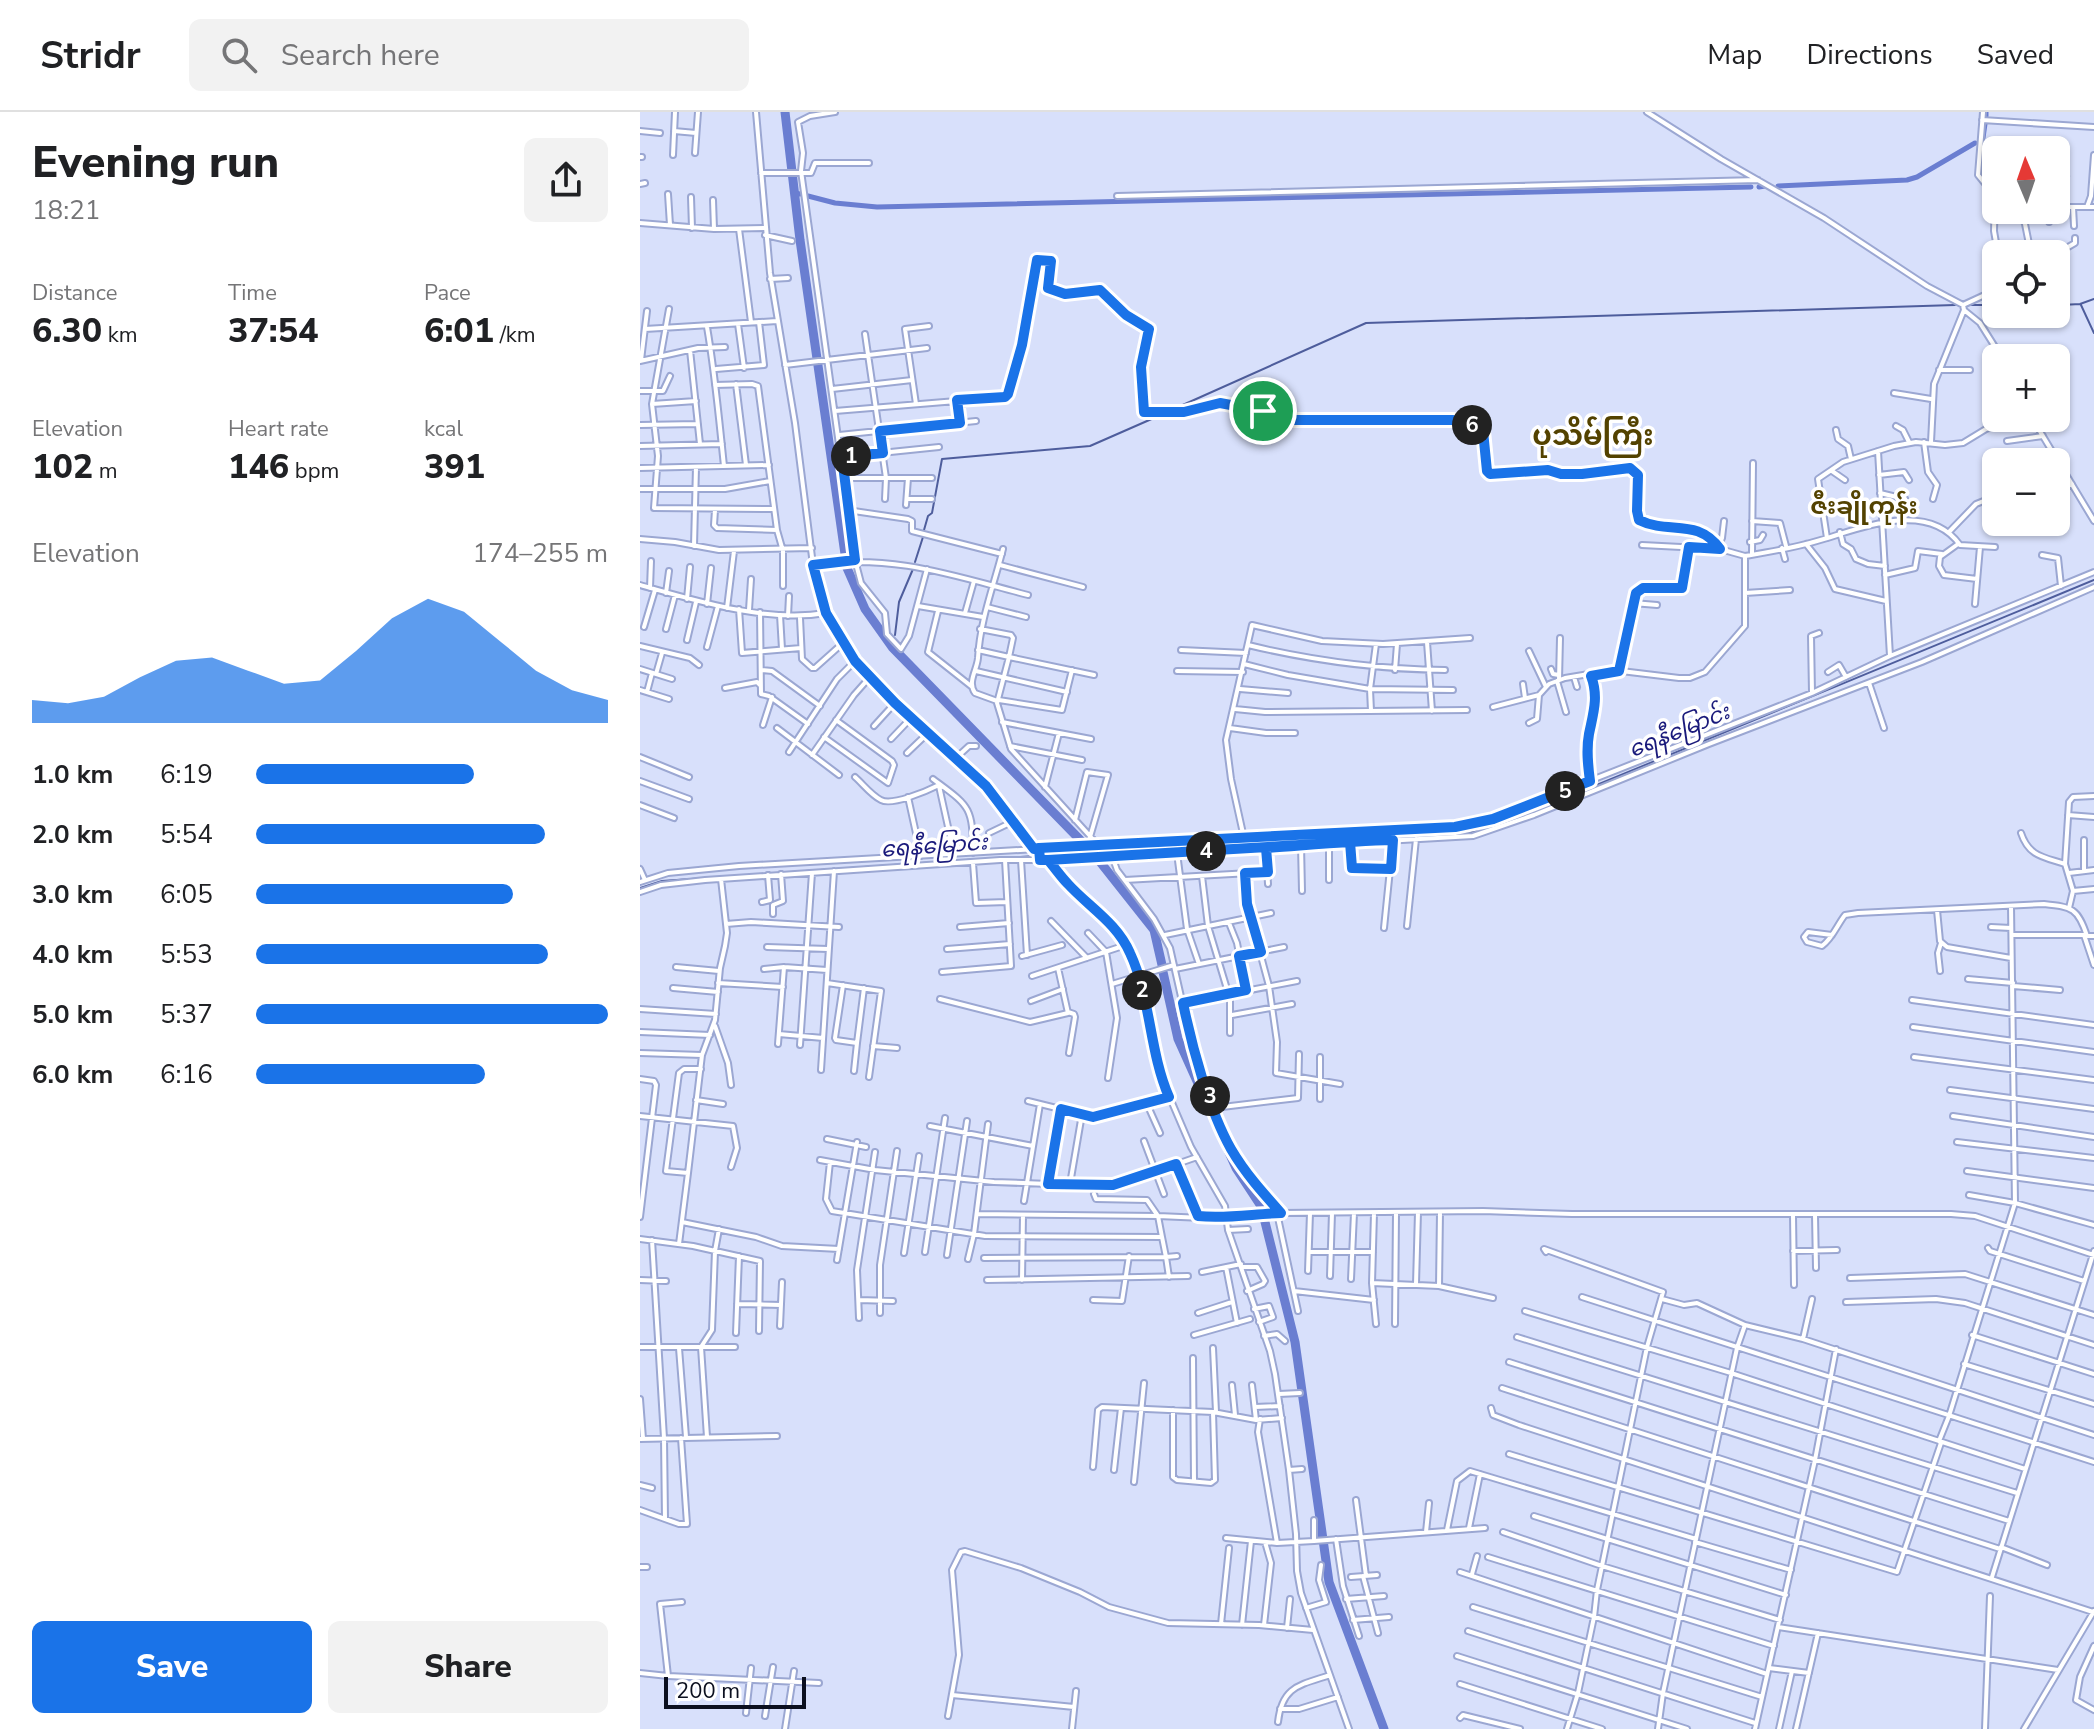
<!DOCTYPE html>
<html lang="en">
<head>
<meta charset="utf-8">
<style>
	:root { --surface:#fff; --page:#f2f2f2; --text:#202124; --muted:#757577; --line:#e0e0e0; --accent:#1a73e8 }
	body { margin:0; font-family:"Nunito Sans","Noto Sans Myanmar",sans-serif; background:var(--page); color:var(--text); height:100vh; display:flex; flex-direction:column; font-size:30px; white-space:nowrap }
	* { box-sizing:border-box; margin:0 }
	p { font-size:26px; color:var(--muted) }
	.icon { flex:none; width:44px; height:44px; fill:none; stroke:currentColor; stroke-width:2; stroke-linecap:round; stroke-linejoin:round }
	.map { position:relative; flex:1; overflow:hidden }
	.sheet { display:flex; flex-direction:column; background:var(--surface); width:640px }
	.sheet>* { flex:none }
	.needle { width:52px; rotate:358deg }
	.tools { position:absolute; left:1342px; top:24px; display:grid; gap:16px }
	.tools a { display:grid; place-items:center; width:88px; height:88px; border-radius:12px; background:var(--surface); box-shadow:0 2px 6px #0004; font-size:40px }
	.scale { position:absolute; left:24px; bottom:20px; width:142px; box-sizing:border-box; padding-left:8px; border:4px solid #0c101f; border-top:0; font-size:22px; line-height:28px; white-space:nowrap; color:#0c101f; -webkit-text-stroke:6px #fff; paint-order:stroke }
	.pin { position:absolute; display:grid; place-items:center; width:68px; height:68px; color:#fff; margin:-34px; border:4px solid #fff; border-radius:50%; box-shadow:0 2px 8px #0007 }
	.km { position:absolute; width:40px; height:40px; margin:-20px; border-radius:50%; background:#222; color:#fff; font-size:22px; line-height:40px; text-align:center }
	.round { display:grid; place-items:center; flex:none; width:84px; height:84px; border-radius:12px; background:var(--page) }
	.overview { display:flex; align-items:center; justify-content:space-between; height:136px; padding:0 32px }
	h1 { font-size:44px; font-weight:800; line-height:60px }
	.figures { display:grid; grid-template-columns:repeat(3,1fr); gap:12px; height:136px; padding:8px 32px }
	.figures div { display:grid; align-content:center }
	.figures b { font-size:34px; font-weight:800 }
	.figures small { font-size:22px; font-weight:400 }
	.figures p { font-size:22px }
	.chart { height:224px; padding:16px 32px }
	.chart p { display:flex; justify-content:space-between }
	.chart svg { width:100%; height:144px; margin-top:8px; fill:var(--accent); opacity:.7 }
	.button { display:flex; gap:16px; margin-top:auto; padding:16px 32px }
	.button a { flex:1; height:92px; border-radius:12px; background:var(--accent); color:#fff; font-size:32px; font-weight:800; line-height:92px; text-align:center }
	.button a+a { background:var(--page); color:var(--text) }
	ul { padding:0 32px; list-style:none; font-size:26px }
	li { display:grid; grid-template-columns:128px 96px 1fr; align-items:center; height:60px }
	li i { height:20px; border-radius:10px; background:var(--accent) }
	header { display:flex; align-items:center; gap:48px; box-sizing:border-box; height:112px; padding:0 40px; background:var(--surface); border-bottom:2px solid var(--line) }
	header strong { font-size:38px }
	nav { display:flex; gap:44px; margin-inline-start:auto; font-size:28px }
	.search { width:560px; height:72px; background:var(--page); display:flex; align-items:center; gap:20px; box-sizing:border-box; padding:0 28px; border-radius:12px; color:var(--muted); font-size:30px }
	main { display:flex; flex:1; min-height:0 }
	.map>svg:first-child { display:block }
</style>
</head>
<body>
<header>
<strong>Stridr</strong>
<div class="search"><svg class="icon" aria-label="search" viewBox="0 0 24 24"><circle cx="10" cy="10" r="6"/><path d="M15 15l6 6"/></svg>Search here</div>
<nav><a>Map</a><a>Directions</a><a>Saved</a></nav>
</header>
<main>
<section class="sheet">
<div class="overview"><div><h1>Evening run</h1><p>18:21</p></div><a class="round"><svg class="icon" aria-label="share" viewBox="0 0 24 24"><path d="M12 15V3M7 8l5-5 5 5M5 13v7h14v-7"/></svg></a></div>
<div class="figures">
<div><p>Distance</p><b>6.30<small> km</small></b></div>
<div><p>Time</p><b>37:54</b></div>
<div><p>Pace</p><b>6:01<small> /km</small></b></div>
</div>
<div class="figures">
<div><p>Elevation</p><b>102<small> m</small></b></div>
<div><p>Heart rate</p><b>146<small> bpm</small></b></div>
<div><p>kcal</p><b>391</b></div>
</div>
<div class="chart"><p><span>Elevation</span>174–255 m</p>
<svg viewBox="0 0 160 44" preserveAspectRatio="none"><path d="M0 44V37L10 38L20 36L30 30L40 25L50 24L60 28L70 32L80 31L90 22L100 12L110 6L120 10L130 19L140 28L150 34L160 37V44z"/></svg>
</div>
<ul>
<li><b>1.0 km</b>6:19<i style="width:62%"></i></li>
<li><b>2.0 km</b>5:54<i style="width:82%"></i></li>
<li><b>3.0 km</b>6:05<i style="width:73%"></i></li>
<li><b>4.0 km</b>5:53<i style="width:83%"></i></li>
<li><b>5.0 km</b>5:37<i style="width:100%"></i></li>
<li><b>6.0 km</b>6:16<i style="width:65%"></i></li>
</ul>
<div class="button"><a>Save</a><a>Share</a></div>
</section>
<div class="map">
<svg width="1454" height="1617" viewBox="0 0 1454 1617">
	<rect width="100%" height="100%" fill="#d8e0fb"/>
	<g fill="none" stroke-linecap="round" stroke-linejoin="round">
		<path stroke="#4e5d9c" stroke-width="2" d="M1329,193H1356
			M1421,193L1440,192L1454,187
			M1441,193L1454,221
			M536,296L726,211L1315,193
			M284,418L288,404L292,401L302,347L450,334L523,302
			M275,450L283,425
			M255,523L259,490L273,457
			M363,746L717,725L831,720L896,698L1454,468
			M0,776L22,769L341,747"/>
		<path stroke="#6a7ed1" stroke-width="5" d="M1346,4V0
			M1343,26L1345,12
			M1138,74L1267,68L1277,65L1335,31
			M1119,75L1125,74
			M155,81L160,82
			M168,84L195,91L237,95L1111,75"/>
		<path stroke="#6a7ed1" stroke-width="9" d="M145,0L160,128L207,456L225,497L252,535L453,741L514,818L522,853
			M523,860L538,927L596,1056L621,1094L655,1230L689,1470L744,1617"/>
		<g stroke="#9ba7d2" stroke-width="8">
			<path id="minor" d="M116,0L130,161L155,311L173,453L186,501L215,549L255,591L346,674L394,737
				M195,0L170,4L158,10L163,41L161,59L215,448L221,471L245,501L247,522L261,537L269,524L287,457
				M1007,0L1081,47L1184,106L1287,174L1323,193L1324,198L1340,211L1362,246
				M1343,0L1338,63L1355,84L1354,119L1358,142
				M1342,8L1454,15
				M0,19L20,21
				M34,19L56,21
				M55,41L58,0
				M33,43L35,0
				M0,45H2
				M121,61H171L175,51H229
				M1354,66L1356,69
				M1416,71L1426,64
				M0,72L5,71
				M28,82L30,113
				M477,84L1118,68
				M51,85L52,116
				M73,88L74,117
				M1416,95H1454
				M1433,95L1434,114
				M1447,95L1451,84L1454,43
				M1379,98L1385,112L1391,142
				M1408,98L1409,110
				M0,111L74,117L125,116
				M99,117L111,210
				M125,123L152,129
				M1423,138L1426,172
				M1410,142L1423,138L1435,131V126
				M130,167L148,166
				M1323,193L1349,181L1356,165
				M29,197L12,292L18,344L14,396L134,397
				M98,212L104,256
				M67,215C75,261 79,307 84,354
				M5,217L137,209
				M225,222L246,366L245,387
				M50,238L60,332
				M1,248L7,199
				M0,249L58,236L85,235
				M145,253L287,236
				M76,257L124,253L119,210
				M1299,258H1330
				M96,272L106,353
				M75,273L112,272L118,274L137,418L143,439V474
				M192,277L272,268
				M0,279H23L30,264
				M1254,281L1291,287
				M317,288L320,309
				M12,292L56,289
				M276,292L265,217L289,214
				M195,299L365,285C383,266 392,177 397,148L411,149L408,176L425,182L460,178L486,203L509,217L501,255L504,300H544L580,291L623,299L653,308H813L843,319L847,359L850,362L908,358L928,362L971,356L993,357C1003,372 994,391 999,408C1029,423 1057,405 1080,437
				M1392,306L1454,409
				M0,313L58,312
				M1256,314L1263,318L1269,330
				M1196,318L1198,327L1208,334L1211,347
				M199,323L336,309
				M1367,329L1403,324
				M1284,330L1288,360L1297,373L1293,387
				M1291,330L1294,272L1324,198
				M0,334L82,332
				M1238,339L1250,544
				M202,345L299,335
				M0,356L129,353
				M1192,359L1205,368
				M1239,363L1264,360L1269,368
				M204,366H292
				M0,377H85L130,369
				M1416,379L1432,372
				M1240,381L1265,387
				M267,387H292
				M266,393L268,366
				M75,398L74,413L77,416L137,418
				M207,398L268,407L272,409V419L362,442
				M1112,409L1140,411L1146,434
				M1200,420L1203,432L1211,437L1216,447L1228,452L1245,454
				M1309,420L1336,392L1356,384
				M1187,426L1178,367L1203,350L1254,334L1276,330L1305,333L1323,331L1346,317L1369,311L1394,309
				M0,427L35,430L79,438L172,436
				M1110,430L1120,428L1123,423
				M1166,432L1185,456L1195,477L1246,489
				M1318,432L1300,445L1299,454L1304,463L1337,467
				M54,434L56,355
				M1078,434L1082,426L1084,409
				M1142,436L1145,447
				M1112,442L1113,351
				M1402,443L1418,446L1421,474
				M1105,444C1129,440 1154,436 1177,429C1220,417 1287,387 1320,433L1355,435
				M173,453C254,442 311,463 388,483
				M360,453L443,475
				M1245,463L1275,456L1278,439L1302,442
				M0,473C57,489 127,511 186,501
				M10,476L11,449
				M26,481L29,459
				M1105,481L1150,478
				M47,487L50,455
				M993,491L1017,493
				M67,492L71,456
				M1335,492L1340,435
				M278,494L343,505
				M347,495L386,505
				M87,496L94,439
				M99,497L102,541L161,536
				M109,498L111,467
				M298,499L288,540L331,574
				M120,500L121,582L129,584L168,612
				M325,501L334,469
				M140,503L142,537
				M148,504L149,484
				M160,506L162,547L172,556H175L203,531
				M4,515L15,478
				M26,517L35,483
				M47,528L56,490
				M787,530L792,599
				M608,533C674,549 737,557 805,558
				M0,534L50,546L59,553
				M67,535L78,494
				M338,538L369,545L373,526L371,523L340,517
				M541,538L606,541
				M889,539L906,575
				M604,552L648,563L730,577L813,578
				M0,557L32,567
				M911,557L913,562L919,563
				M121,558L132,559L180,594
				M755,558L757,532
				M336,559L427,580
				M537,559L603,560
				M979,559L996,481L1003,476H1042L1049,435
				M1188,560L1199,553L1206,565
				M16,562L22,541
				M454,563L369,545L357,591L371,637L459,734
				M934,565L937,575
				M919,568L920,526
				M917,569L926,600
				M1229,571L1244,616
				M883,572L885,586
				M85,576L117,570L120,573
				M600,577L648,581
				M0,578L29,587
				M7,580L12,561
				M1172,581L1171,524L1179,521
				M359,588L422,598L432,558
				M357,589L335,581C327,570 337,558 338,546C340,508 354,473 363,437
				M853,595L899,583L909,572L925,566L973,558L1039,566H1050L1065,560L1105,514V444L1080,437L1002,433
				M595,597L625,600L827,598
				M731,599L730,577L736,532
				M362,610L451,627
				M889,611L897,607L899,583
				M123,613L132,585
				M234,614L255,591
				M137,616L199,663
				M590,616L626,621H655
				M184,625L248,671L254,653L252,649L196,608
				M251,627L272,605
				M370,634L442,648
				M149,640L197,567L215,549
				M267,641L289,620
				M172,643L214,583L230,565
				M0,645L49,665
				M317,645L329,634H336
				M215,665C223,672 231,683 241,688C252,694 287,679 299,673L303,675
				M293,667C329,694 333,694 333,741
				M0,669L49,687
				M950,669C948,654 946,638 949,623C953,602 959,585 951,565
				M299,674L314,742
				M405,675L419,621
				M268,685L281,744
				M0,693L34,706
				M1428,703L1454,705
				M435,708L447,660L468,663L450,725
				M349,721L374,709
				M1381,721C1389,745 1404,745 1425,752L1433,779L1429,796
				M604,726L591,667L586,628L612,513L682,529L743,532L830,526
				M710,730L712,756L751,757
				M689,731V768
				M661,733L662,779
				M626,736L628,772
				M537,741L547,817L559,852
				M472,744L477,758L514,807L530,836L549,920L591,1036L612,1068L641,1101
				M381,748L387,843
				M409,748L833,724L894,703L1069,632L1282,550L1454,475
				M333,751L336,791L367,790
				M1425,752L1429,690L1433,685L1454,684
				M0,757L5,768
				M1444,759V728
				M605,761L607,792L629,874L637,930L636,961L700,972
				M1429,761L1454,758
				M562,764L568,814L590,887V921
				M485,768L628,760
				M0,770L28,761L99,754L834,712L853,707L1172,581L1250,544L1454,460
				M1433,779L1454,777
				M0,780L21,773L65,768L360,748H408L428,773L456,796L490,840L501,872L512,929L527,979L551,1035L585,1094L588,1118L630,1239L635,1262L649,1358L656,1422L657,1459L661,1481L709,1617
				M122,790L130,788L128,763
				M1297,798L1300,829L1307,835L1371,846
				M133,802V793L143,789L141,762
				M411,809L447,846
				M589,811L597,831L606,878
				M86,812L111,810L199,815
				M767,814L776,727
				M320,815L369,811
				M1351,815L1371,816
				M744,816L753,728
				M448,821L466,840L477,906L468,966
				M525,823L631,801
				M1192,823L1168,820L1164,825L1167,830L1182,834C1193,826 1197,813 1205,803L1218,801L1404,792C1432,795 1438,796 1447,824H1454
				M1372,823H1445
				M1444,823L1454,853
				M127,835L188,837
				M307,837L370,832
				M382,844L422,833
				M36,855L79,859
				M124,857L144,855L187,858
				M535,857L644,835
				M1300,859L1298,841L1301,831
				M302,860L371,854L365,748
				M392,864L486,833
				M1328,867L1373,871
				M78,871L143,875
				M187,871L241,879L229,965
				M472,872L534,853
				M203,873L195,926L196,928L217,931L224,876
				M1373,874L1420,878
				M33,876L78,880
				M300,887L390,910L428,901L418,856
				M1272,888L1454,913
				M391,889L423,877
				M543,891L657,869
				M0,897L76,902
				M428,900L434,902L435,905L429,941
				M592,903L652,892
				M75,914L88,951L91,973
				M1273,915L1454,940
				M0,920L70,923
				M139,922L183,926
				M138,932L144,855
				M160,933L172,761
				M233,934L257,936
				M0,941L62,943
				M1274,945L1454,968
				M61,957H44L39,961L26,1059L48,1061L62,943L75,908L80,856L85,834L87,821L81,767
				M181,958L194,759
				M214,959L217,931
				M0,967L14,969L16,973L0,1105
				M1310,978L1454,997
				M680,987V945
				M56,988L83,992
				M388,989L453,1005L529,985
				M507,992L520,1021
				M574,996L658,986L659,942
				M0,1004L93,1014L97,1036L91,1055
				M1313,1004L1454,1025
				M290,1014L393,1034
				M187,1027L226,1035
				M504,1029L524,1082
				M1317,1030L1454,1046
				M180,1048L235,1058L354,1070L464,1074L494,1067L557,1045
				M190,1050L186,1087L192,1099L345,1124L522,1125L518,1104L337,1102
				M536,1052L558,1104
				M1327,1059L1454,1076
				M408,1072L421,997
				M430,1072L442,1002
				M454,1082L456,1087L507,1088L518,1104L586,1107
				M1329,1083L1375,1091L1454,1113
				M384,1089L400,992
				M637,1101L658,1199
				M734,1101L732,1171L736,1212
				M1153,1103L1154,1173
				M1175,1103L1176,1156
				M586,1105L641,1101L843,1099L932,1102H1311L1335,1104L1454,1143
				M42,1110L116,1125L142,1134L199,1137
				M588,1118L608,1117
				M0,1127L53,1134L120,1149L119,1219
				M12,1128L24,1326L25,1407
				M39,1132L48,1061
				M1348,1136L1350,1139L1444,1169
				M1153,1139L1197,1138
				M285,1140L305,1006
				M669,1140H733
				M906,1140L904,1137L1023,1180L1007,1235L957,1478L954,1505L938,1581L927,1617
				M264,1141L279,1044
				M307,1143L327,1009
				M344,1146L526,1145L522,1125
				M328,1147L334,1122L348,1012
				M197,1148L217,1030
				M586,1155L597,1211
				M602,1155H617L625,1169L623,1172L607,1179
				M668,1159L670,1101
				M562,1160L601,1152
				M690,1164L692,1101
				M529,1165L526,1145L537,1144
				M1210,1166L1325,1162L1454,1203
				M711,1167L714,1101
				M0,1168L26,1169
				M347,1168L548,1164
				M382,1168L383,1103
				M732,1171L799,1174L853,1186
				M776,1172L778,1100
				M799,1174L800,1100
				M654,1179L734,1188
				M942,1185L1454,1350
				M1022,1187L1044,1193L1057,1191L1105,1213L1163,1227L1454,1323
				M219,1188L253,1189
				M453,1188L482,1189L489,1144
				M1206,1190L1296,1187L1325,1191L1454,1233
				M97,1192L141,1193
				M614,1197L629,1194L633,1205L619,1210
				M885,1199L1091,1261L1385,1357
				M240,1201V1153L257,1039
				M558,1201L592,1190
				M219,1206L217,1158L235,1040
				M755,1212L756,1101
				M140,1214L142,1170
				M96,1221L99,1144
				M554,1223L610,1207
				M1332,1223L1454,1262
				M624,1224L637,1222L645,1229
				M877,1225L1377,1381
				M1163,1227L1172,1187
				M0,1235H95
				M39,1236L46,1325
				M573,1236L576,1300
				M553,1246L554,1369
				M869,1250L1369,1409
				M1324,1252L1454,1292
				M592,1273L595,1303
				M612,1273L616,1308
				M862,1276L1360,1437
				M639,1282L660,1281
				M0,1287L3,1327
				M615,1295L640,1294
				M851,1296L853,1303L879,1313L1453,1500
				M533,1298V1365L537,1368L571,1371L575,1368L573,1300
				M620,1307L618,1320L637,1431
				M67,1325L61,1235L72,1218L75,1139L79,1117
				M0,1327L137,1324
				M869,1342L1257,1460L1301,1331L1299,1329L1309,1304L1375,1091L1371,794
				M453,1355L458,1298L462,1295L573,1300L616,1308L642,1306
				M474,1358L481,1296
				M649,1358L662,1357
				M494,1370L504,1271
				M0,1373L12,1376
				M716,1388L726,1464
				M0,1398L39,1412H47L41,1326
				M894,1404L1146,1483
				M829,1416L840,1362
				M807,1418L817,1369L830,1359L1056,1427
				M786,1420L789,1391
				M863,1420L962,1454L1140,1508
				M586,1426L637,1431L674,1429V1408
				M696,1427L703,1474L719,1524
				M674,1429L845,1416
				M1055,1430L1151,1458
				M1361,1435L1407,1453
				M848,1445L1134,1534
				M0,1455H7
				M820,1460L1127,1562
				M832,1462L837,1444
				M723,1464L738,1521
				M711,1465L737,1463
				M1352,1465L1454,1139
				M706,1487L744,1484
				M833,1495L1122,1585
				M666,1496L686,1490L679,1468L681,1453
				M713,1508L749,1505
				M581,1512L589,1436
				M602,1513L611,1429
				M624,1513L631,1451L625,1430
				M1138,1515L1418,1558
				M647,1516L650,1487
				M828,1519L1115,1611
				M1454,1534L1440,1565L1436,1588L1454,1598
				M817,1544L1047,1617
				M1129,1556L1169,1561
				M0,1561L28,1564L20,1492L42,1490
				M28,1564L179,1571
				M820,1572L962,1617
				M312,1583L434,1595
				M640,1597H659L698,1585
				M106,1601L111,1556
				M125,1604L133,1555
				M308,1604L319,1543L312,1458L321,1440L325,1439L381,1456L440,1480L469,1495L528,1511L619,1513L673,1518
				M820,1606L823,1603L880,1617
				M638,1610C642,1574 660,1573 690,1563
				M145,1617L154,1559
				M432,1617L436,1579
				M1018,1617L1023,1581L1097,1236L1105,1213
				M1115,1617L1175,1348L1196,1237
				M1139,1617L1152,1559
				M1156,1617L1178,1521
				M1345,1617L1350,1484
				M1384,1617L1454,1499"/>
		</g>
		<use href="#minor" stroke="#fff" stroke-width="4"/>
	</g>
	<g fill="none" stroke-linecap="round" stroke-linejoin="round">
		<g stroke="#fff" stroke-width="16">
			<path id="route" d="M623,299L580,291L544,300H504L501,255L509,217L486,203L460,178L425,182L408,176L411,149L397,148L382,233L368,282L365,285L317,288L320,311L240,319L243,341L202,345L215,448L173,453L186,501L215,549L255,591L346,674L394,737L399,736L400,748H408C415,756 421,765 428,772C449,795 477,811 490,841C511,886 509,939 529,985L453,1005L421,997L408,1072L473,1073L536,1052L558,1104C586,1107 612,1102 641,1101C623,1081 605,1061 591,1037C569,998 552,935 543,891L606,878L599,844L621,840L607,792L605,761L628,760L626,736C669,733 711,729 753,728L751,757L712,756L710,730C609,736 509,742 408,748H400L399,736L815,715L853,707L950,669C948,654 946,638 949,622C953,602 959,585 951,564L979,559L996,481L1003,476H1042L1049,435L1080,437C1057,405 1029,423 999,408L997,399L998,363L990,356L942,362H921L908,358L850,362L847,359L843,319L813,308H653L623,299"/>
		</g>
		<use href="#route" stroke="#1a73e8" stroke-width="10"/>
	</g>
	<g text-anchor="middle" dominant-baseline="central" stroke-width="7" stroke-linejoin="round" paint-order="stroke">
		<g font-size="22" font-style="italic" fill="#1a1a7b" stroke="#fff">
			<text transform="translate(1039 619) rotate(-22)">ရေနီမြောင်း</text>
			<text transform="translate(294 734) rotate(-4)">ရေနီမြောင်း</text>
		</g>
		<g font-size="24" font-weight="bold" fill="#534200" stroke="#fff">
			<text x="1224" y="394">ဇီးချိုကုန်း</text>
		</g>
		<g font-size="28" font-weight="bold" fill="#534200" stroke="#fff">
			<text x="953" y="324">ပုသိမ်ကြီး</text>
		</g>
	</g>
</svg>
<div class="tools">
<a><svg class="needle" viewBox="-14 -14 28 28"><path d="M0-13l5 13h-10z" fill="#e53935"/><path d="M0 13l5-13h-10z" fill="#757577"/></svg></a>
<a><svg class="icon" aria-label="locate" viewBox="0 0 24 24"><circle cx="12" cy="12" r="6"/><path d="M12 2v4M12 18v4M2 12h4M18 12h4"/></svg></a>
<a>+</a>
<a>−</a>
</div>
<div class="scale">200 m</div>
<div class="pin" style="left:623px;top:299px;background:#1e9e55"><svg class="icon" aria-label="arrive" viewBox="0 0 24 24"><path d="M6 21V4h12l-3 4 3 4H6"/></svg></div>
<b class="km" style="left:211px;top:344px">1</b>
<b class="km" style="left:502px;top:878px">2</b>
<b class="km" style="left:570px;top:984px">3</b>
<b class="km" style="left:566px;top:739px">4</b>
<b class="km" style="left:925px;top:679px">5</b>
<b class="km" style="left:832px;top:313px">6</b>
</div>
</main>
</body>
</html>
